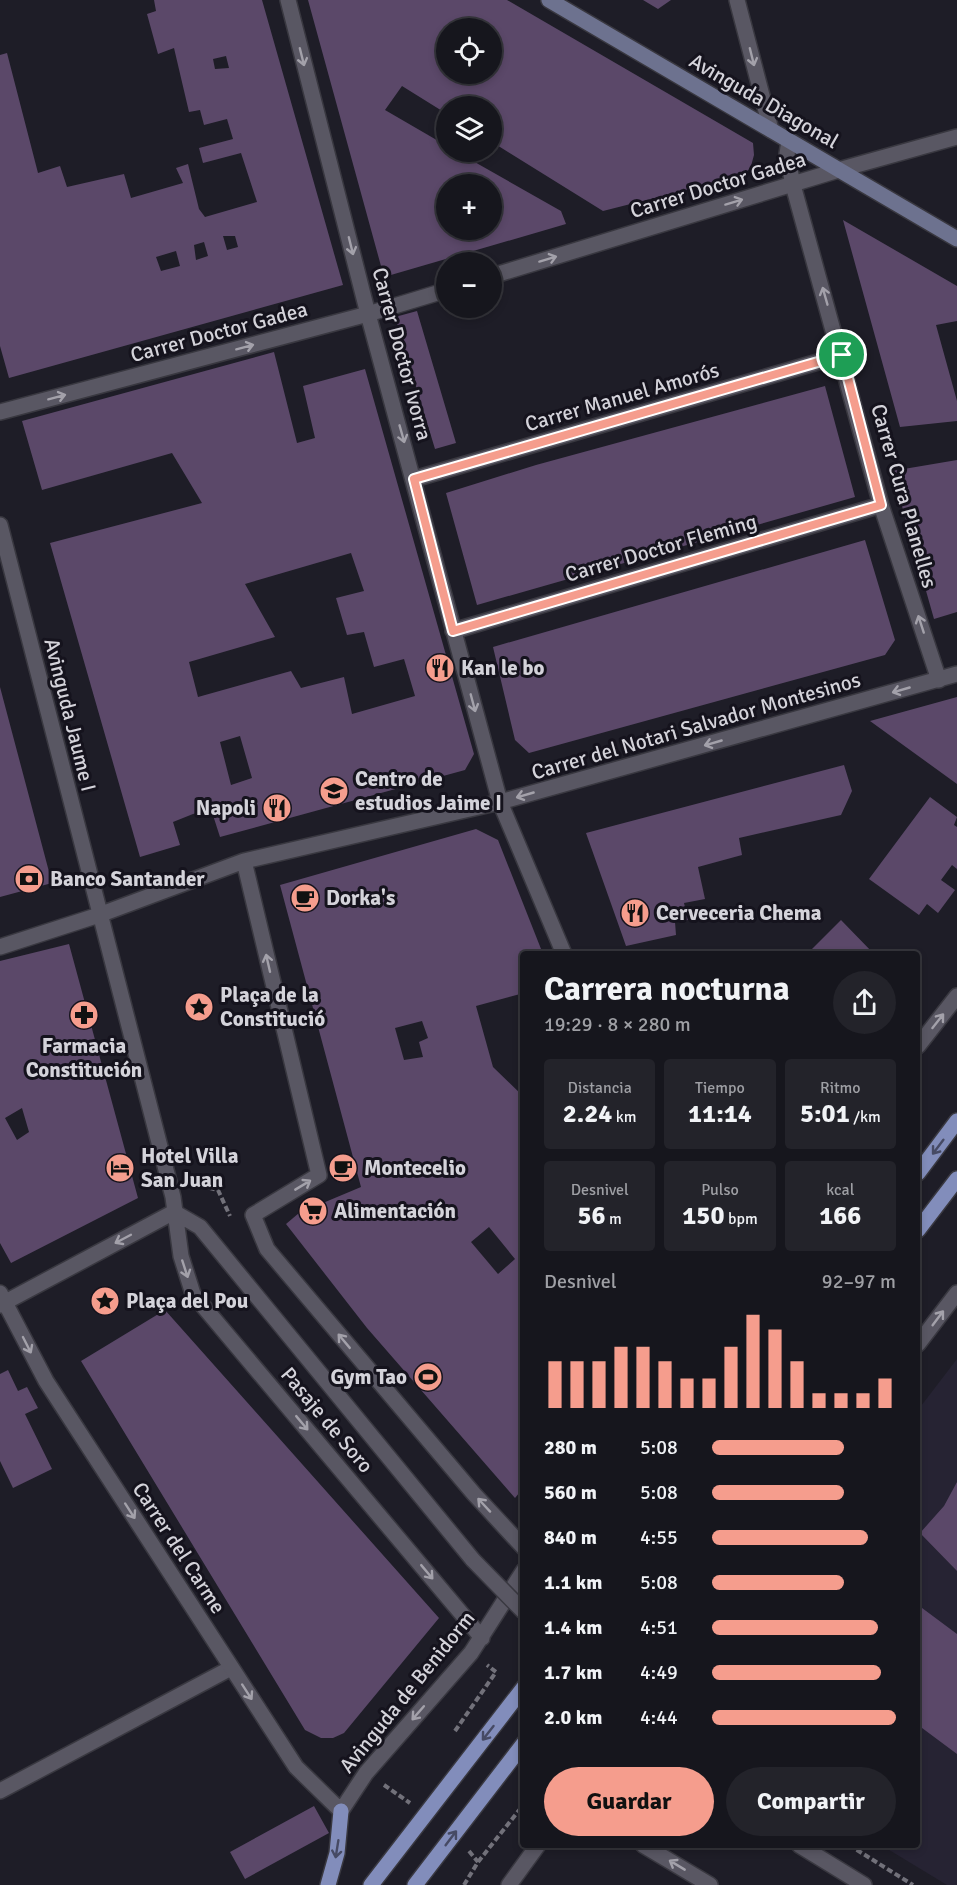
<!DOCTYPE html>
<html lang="es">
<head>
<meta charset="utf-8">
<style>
	:root { --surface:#16161d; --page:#23232a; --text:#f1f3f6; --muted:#9e9fa4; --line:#35353b; --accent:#f59d8d }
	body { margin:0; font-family:Signika,sans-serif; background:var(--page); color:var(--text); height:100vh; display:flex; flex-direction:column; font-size:22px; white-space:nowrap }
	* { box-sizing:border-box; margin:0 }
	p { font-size:20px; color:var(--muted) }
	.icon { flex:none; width:33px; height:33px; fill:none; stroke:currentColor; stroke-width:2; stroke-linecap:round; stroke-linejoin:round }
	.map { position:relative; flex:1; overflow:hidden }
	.sheet { position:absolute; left:520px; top:951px; width:400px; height:897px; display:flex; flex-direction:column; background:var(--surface); border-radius:6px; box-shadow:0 3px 9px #0003,0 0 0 2px var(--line) }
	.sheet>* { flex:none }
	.buttons { position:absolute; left:436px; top:18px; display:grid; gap:12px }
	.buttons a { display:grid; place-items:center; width:66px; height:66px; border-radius:50%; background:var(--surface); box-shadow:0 3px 9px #0003,0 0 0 2px var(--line); font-size:30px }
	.pin { position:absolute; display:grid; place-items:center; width:51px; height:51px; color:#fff; margin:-26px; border:3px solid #fff; border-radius:50%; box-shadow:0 2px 6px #0007 }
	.round { display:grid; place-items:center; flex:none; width:63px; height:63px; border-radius:32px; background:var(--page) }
	.overview { display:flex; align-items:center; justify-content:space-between; height:102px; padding:0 24px }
	h1 { font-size:33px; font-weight:800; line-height:45px }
	.stats { display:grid; grid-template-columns:repeat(3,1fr); gap:9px; height:102px; padding:6px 24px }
	.stats div { display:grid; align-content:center; border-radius:6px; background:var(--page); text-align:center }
	.stats b { font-size:26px; font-weight:800 }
	.stats small { font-size:16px; font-weight:400 }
	.stats p { font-size:16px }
	.chart { height:168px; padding:12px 24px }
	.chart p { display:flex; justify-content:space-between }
	.chart svg { width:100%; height:108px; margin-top:6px; stroke:var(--accent); stroke-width:6 }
	.cta { display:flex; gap:12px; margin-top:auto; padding:12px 24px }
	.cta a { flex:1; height:69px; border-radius:36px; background:var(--accent); color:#111; font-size:24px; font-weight:800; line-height:69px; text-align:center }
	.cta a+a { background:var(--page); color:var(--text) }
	ul { padding:0 24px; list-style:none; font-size:20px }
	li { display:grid; grid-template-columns:96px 72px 1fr; align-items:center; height:45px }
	li i { height:15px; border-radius:8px; background:var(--accent) }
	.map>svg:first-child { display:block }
</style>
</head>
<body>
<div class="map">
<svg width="957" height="1885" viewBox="0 0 957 1885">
	<rect width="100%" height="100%" fill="#1e1d27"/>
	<path fill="#262333" d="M957,1359V1885H947L881,1845H918V1410Z"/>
	<path fill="#5b4869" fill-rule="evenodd" d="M154,0H262L343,285L9,378L0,346V55L7,53L38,173L60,166L67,187L124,174L131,198L183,183L176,168L188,164L199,209L205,217L257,202L241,153L203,163L199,148L233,139L227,119L204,125L200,110L189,112L174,48L158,54L147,14L156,11ZM226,56L229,68L215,69L213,59ZM223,236H235L238,247L227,250ZM204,242L208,256L196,260L194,245ZM176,251L180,266L161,271L156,257Z
		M308,0H507L753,143L754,155L751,166L745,175L603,211L492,142V106H447V114L402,86L385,110L447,146V152H457L561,211L566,224L384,277ZM447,28H492V74H447ZM447,184H492V230H447Z
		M643,0H671L658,9Z
		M843,220L957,286V321L936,325L957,401V421L900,427Z
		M417,311L456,443L435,449L395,317Z
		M274,352L297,443L315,438L303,386L365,369L474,754L465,770L220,837L211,809L193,814L173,822L180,845L140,857L50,543L202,503L172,453L42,490L22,421ZM351,553L364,591L336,598L347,635L364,632L374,667L404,659L415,696L352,714L344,677L301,688L291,671L198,697L189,662L275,637L245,584ZM240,736L252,778L231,785L220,742Z
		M825,386L855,497L477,605L446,493L536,465Z
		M957,460V612L934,619L892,471Z
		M865,540L895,640L885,655L529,753L515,740L493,647Z
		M0,687L52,883L0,897Z
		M957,697V784L870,721Z
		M844,765L852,791L841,815L739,838L742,855L698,867L705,899L684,903L688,920L675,922L676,935L626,946L586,833Z
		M930,797L957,817L954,825L957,827V869L952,865L941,880L955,890L938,913L927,904L919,915L869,879Z
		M476,829L498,840L543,954H524V993L476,1006L493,1067L524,1097V1487L515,1498L367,1328L286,1224L299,1213L361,1187L280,885ZM422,1021L428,1038L419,1042L423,1057L404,1060L395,1028ZM489,1227L515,1259L498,1274L471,1242Z
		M841,920L874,954H807Z
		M69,944L138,1198L11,1263L0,1243V961ZM22,1108L29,1132L17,1140L5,1118Z
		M165,1310L439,1618L344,1733L333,1738H321L305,1730L81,1361Z
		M8,1370L18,1391L27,1387L38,1408L25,1414L52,1469L13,1488L0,1461V1374Z
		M957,1482V1571L920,1533L944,1506Z
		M918,1605L957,1634V1754L918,1725Z
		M314,1806L329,1833L245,1879L230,1852Z"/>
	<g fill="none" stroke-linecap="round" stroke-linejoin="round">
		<g stroke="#393840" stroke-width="18">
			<path id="lane" d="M0,1791L231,1668"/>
		</g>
		<g stroke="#393840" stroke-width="18">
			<path id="street" d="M288,0L368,314L500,802L564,954
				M737,0L771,130
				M789,141L787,154L793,185L881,505L939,680
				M492,276L842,169L957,137
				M0,412L368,314L447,290
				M414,479L842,355
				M0,525L173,1197L181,1256L193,1294L482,1638
				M453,631L881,505
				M244,861L319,1175L253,1215L267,1249L474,1494L524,1548
				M0,947L99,915L244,861L500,802L957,674
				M918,1046L957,996
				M174,1212L200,1227L473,1560
				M0,1293L46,1381L296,1767L341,1811L366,1773L471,1653L524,1570
				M0,1305L174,1212
				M918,1344L957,1293
				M643,1845L710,1885
				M799,1845L864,1885
				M509,1885L538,1845"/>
		</g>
		<g stroke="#393840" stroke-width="18">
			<path id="secondary" d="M549,0L957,239"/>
		</g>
		<g stroke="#393840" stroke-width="18">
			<path id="primary" d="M918,1173L957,1121
				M918,1230L957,1179
				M328,1885L337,1853L341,1811
				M371,1885L524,1687
				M415,1885L524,1743"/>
		</g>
		<path stroke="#72717a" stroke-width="4" stroke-dasharray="6 3" stroke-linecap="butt" d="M192,1188L198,1185L218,1190L230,1216
			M455,1731L496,1672L487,1665
			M384,1785L410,1803
			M849,1845L913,1885
			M469,1851L478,1862
			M464,1885L478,1862L524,1804"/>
		<use href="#lane" stroke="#595763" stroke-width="15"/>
		<use href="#street" stroke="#595763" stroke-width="15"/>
		<use href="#secondary" stroke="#6d728f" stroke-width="15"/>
		<use href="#primary" stroke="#828dbb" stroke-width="15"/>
		<g stroke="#393840" stroke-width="18" stroke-linecap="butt">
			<path id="street-bridge" d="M473,1560L524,1612"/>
		</g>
		<use href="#street-bridge" stroke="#595763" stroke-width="15"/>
	</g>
	<defs><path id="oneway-shaft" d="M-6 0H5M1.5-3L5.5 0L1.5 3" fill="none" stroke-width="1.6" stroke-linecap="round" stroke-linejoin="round" transform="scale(1.5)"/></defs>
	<g stroke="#a3a1aa">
		<use href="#oneway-shaft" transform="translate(302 57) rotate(76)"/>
		<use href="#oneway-shaft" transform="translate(752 57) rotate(76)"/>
		<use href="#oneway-shaft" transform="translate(734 202) rotate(-17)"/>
		<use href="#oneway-shaft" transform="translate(351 246) rotate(76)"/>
		<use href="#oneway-shaft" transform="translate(548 259) rotate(-17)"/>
		<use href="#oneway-shaft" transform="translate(825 296) rotate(-106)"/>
		<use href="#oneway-shaft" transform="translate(245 347) rotate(-15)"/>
		<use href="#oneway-shaft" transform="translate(57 397) rotate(-15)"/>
		<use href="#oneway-shaft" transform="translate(402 434) rotate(74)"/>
		<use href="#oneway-shaft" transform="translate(921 624) rotate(-108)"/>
		<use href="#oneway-shaft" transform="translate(901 690) rotate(164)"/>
		<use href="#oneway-shaft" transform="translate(473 703) rotate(75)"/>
		<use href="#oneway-shaft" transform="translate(713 743) rotate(164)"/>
		<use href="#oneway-shaft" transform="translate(525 795) rotate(164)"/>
		<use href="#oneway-shaft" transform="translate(268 963) rotate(-103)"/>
		<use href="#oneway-shaft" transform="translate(938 1021) rotate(-52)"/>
		<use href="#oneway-shaft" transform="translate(303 1185) rotate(-31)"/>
		<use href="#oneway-shaft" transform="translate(123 1239) rotate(152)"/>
		<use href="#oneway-shaft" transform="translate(185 1269) rotate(72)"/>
		<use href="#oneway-shaft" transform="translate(938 1318) rotate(-53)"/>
		<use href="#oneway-shaft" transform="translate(344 1341) rotate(-130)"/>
		<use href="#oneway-shaft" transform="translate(27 1345) rotate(63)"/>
		<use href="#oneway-shaft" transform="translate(302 1423) rotate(50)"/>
		<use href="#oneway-shaft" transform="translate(484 1505) rotate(-133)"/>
		<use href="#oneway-shaft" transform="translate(130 1511) rotate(57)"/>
		<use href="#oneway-shaft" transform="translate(427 1572) rotate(50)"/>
		<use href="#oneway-shaft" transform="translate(247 1692) rotate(57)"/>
		<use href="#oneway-shaft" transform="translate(418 1713) rotate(131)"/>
		<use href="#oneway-shaft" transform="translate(677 1865) rotate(-149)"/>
	</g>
	<g stroke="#464a64">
		<use href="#oneway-shaft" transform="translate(938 1147) rotate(127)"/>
		<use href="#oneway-shaft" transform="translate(488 1733) rotate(128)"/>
		<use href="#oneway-shaft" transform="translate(451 1838) rotate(-53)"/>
		<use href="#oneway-shaft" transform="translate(337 1849) rotate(99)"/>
	</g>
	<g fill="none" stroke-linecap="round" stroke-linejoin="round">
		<g stroke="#fff" stroke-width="12">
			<path id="route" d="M842,355L881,505L453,631L414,479Z"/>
		</g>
		<use href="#route" stroke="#f59d8d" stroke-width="8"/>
	</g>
	<defs>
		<g id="restaurant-disc" transform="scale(1.5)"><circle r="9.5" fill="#f59d8d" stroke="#15131d"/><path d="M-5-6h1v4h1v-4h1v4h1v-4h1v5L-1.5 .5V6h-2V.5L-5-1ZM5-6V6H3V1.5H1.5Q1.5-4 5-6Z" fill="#111"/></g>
		<g id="school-disc" transform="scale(1.5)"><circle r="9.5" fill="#f59d8d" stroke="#15131d"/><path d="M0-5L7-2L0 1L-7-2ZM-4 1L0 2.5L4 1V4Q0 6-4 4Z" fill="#111"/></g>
		<g id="bank-disc" transform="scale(1.5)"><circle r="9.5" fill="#f59d8d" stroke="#15131d"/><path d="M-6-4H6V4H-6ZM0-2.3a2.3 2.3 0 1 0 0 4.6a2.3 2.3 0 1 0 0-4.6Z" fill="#111"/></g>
		<g id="cafe-disc" transform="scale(1.5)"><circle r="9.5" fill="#f59d8d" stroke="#15131d"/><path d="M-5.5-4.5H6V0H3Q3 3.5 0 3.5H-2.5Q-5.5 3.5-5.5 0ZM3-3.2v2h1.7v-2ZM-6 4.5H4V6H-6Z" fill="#111"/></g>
		<g id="sight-disc" transform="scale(1.5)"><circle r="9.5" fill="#f59d8d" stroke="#15131d"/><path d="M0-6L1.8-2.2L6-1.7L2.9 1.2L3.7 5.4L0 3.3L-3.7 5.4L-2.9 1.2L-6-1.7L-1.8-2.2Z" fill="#111"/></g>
		<g id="pharmacy-disc" transform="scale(1.5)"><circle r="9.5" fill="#f59d8d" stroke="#15131d"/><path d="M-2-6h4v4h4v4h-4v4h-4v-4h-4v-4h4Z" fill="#111"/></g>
		<g id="hotel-disc" transform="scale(1.5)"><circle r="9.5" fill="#f59d8d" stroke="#15131d"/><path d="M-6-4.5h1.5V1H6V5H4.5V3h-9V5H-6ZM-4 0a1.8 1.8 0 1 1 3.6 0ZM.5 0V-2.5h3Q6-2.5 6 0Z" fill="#111"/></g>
		<g id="supermarket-disc" transform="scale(1.5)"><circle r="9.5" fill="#f59d8d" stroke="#15131d"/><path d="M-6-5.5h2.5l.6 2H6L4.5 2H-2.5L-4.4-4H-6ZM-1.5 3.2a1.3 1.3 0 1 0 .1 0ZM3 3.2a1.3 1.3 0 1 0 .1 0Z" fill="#111"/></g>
		<g id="stadium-disc" transform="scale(1.5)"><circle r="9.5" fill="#f59d8d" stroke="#15131d"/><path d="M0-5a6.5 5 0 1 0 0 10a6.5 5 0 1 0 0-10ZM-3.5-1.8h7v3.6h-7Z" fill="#111"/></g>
	</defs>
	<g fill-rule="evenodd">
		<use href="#restaurant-disc" x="440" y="668"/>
		<use href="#school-disc" x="334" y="791"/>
		<use href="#restaurant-disc" x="277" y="808"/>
		<use href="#bank-disc" x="29" y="879"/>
		<use href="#cafe-disc" x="305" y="898"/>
		<use href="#restaurant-disc" x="635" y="913"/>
		<use href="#sight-disc" x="199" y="1007"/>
		<use href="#pharmacy-disc" x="84" y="1015"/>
		<use href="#hotel-disc" x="120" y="1168"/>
		<use href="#cafe-disc" x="343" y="1168"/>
		<use href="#supermarket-disc" x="313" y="1211"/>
		<use href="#sight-disc" x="105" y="1301"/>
		<use href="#stadium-disc" x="428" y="1377"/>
	</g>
	<g text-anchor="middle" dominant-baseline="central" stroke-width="6" stroke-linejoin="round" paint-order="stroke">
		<g font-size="21" fill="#d4d3da" stroke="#15131d">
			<text transform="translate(764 101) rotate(30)">Avinguda Diagonal</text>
			<text transform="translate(718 185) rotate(-17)">Carrer Doctor Gadea</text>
			<text transform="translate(219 332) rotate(-15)">Carrer Doctor Gadea</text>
			<text transform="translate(402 354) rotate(75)">Carrer Doctor Ivorra</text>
			<text transform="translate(622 397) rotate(-16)">Carrer Manuel Amorós</text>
			<text transform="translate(904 496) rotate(74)">Carrer Cura Planelles</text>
			<text transform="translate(661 548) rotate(-16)">Carrer Doctor Fleming</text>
			<text transform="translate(70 715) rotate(76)">Avinguda Jaume I</text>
			<text transform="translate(696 726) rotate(-16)">Carrer del Notari Salvador Montesinos</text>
			<text transform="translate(327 1420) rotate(50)">Pasaje de Soro</text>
			<text transform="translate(179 1548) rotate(57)">Carrer del Carme</text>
			<text transform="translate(407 1692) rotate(-51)">Avinguda de Benidorm</text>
		</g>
		<g font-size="21" font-weight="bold" fill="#d4d3da" stroke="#15131d" text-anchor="start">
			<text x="461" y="668">Kan le bo</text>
			<text x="355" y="779">Centro de<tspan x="355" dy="24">estudios Jaime I</tspan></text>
			<text x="256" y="808" text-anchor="end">Napoli</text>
			<text x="50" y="879">Banco Santander</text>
			<text x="326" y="898">Dorka's</text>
			<text x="656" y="913">Cerveceria Chema</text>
			<text x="220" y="995">Plaça de la<tspan x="220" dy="24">Constitució</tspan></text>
			<text x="84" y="1046" text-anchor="middle">Farmacia<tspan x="84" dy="24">Constitución</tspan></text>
			<text x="141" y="1156">Hotel Villa<tspan x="141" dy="24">San Juan</tspan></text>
			<text x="364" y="1168">Montecelio</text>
			<text x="334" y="1211">Alimentación</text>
			<text x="126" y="1301">Plaça del Pou</text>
			<text x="407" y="1377" text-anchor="end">Gym Tao</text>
		</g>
	</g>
</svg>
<div class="buttons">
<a><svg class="icon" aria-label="locate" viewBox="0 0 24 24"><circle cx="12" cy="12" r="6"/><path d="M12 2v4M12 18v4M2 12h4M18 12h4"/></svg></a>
<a><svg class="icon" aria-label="layers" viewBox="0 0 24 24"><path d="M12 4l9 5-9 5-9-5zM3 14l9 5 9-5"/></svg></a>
<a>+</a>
<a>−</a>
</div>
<div class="pin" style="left:842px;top:355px;background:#1e9e55"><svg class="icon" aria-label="arrive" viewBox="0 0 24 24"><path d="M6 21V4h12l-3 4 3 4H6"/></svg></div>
<section class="sheet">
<div class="overview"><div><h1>Carrera nocturna</h1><p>19:29 · 8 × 280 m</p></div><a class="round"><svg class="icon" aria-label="share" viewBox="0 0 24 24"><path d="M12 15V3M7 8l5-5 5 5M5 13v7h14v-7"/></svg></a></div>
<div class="stats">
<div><p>Distancia</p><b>2.24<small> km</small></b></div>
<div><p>Tiempo</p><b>11:14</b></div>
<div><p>Ritmo</p><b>5:01<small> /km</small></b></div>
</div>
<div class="stats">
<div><p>Desnivel</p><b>56<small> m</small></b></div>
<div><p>Pulso</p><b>150<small> bpm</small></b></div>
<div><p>kcal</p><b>166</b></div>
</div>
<div class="chart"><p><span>Desnivel</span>92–97 m</p>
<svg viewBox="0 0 160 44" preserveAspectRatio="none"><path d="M5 44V25M15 44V25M25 44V25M35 44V19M45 44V19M55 44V25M65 44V32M75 44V32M85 44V19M95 44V6M105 44V12M115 44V25M125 44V38M135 44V38M145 44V38M155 44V32"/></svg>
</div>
<ul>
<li><b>280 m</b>5:08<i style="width:72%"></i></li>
<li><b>560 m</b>5:08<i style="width:72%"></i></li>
<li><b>840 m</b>4:55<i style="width:85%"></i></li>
<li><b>1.1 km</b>5:08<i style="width:72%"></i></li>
<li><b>1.4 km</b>4:51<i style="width:90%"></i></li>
<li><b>1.7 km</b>4:49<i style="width:92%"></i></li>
<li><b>2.0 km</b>4:44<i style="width:100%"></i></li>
</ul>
<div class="cta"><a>Guardar</a><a>Compartir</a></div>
</section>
</div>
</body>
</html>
